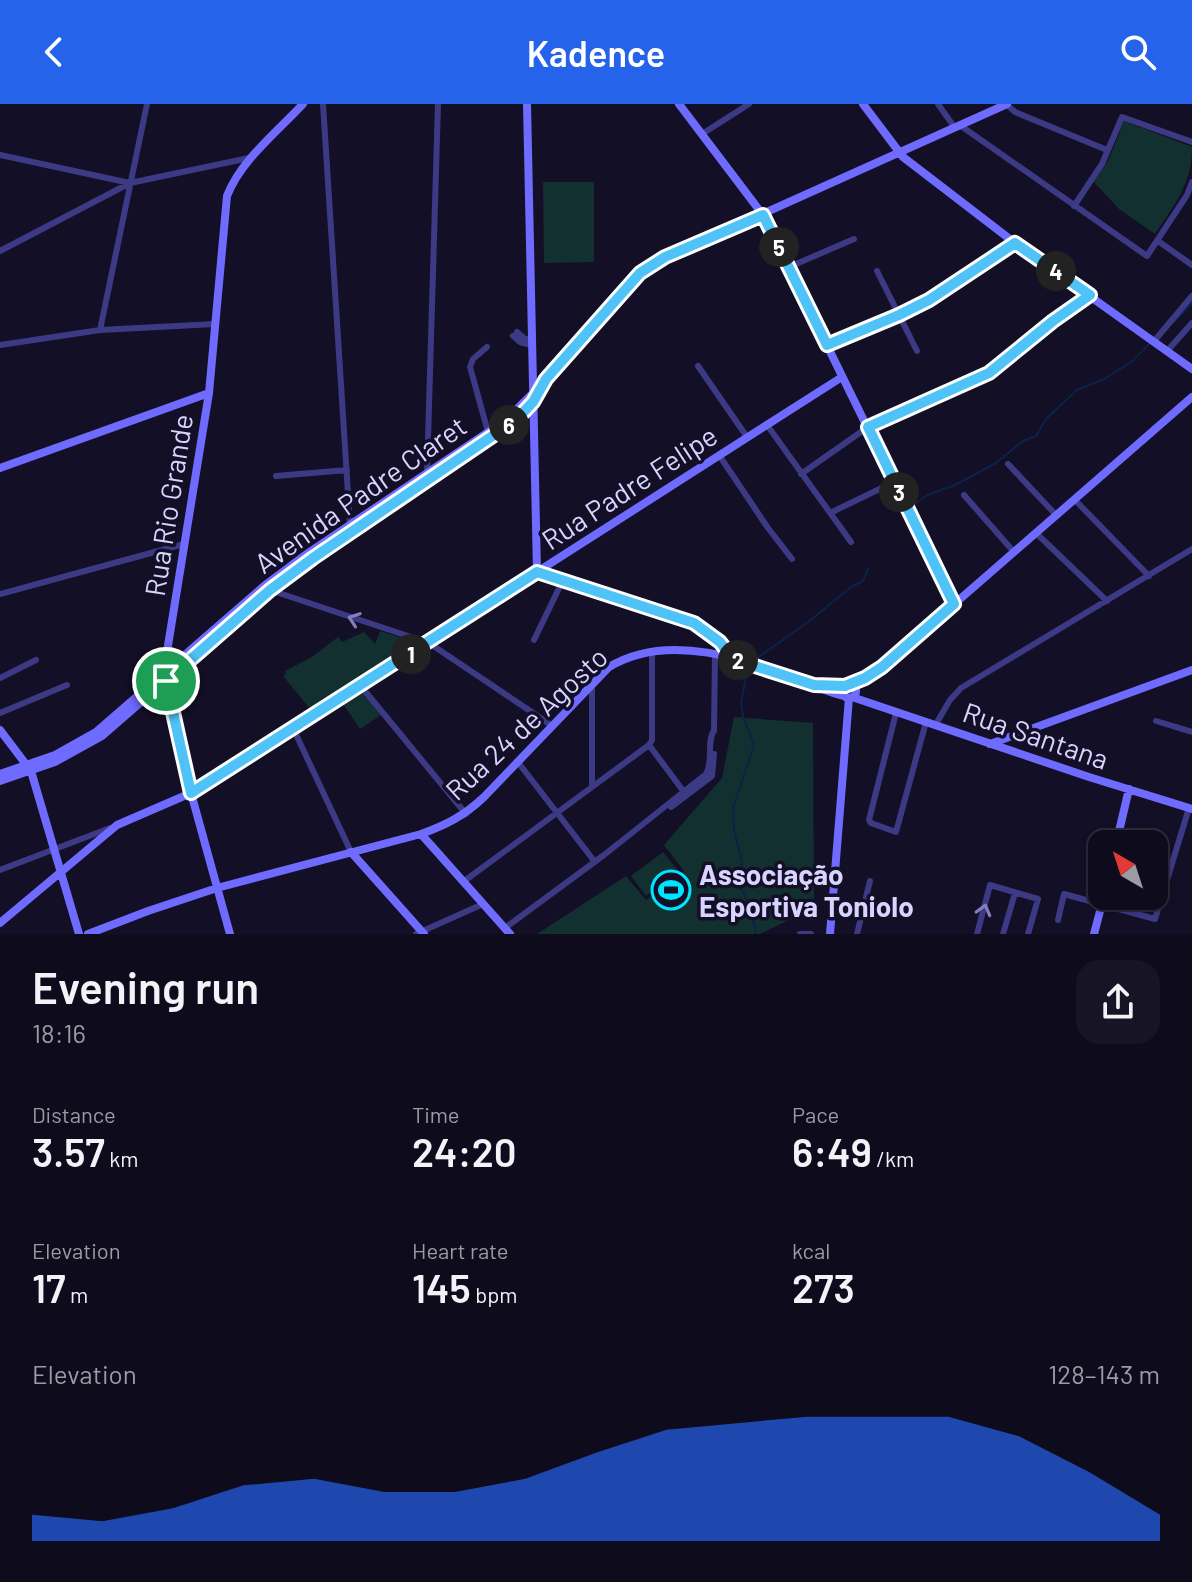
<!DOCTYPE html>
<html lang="en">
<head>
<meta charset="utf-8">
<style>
	:root { --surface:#0e0b1c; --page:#171425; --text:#f1f3f6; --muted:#9b9ba3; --line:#2e2b3b; --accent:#2563eb }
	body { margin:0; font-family:Barlow,sans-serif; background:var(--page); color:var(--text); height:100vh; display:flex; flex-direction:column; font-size:30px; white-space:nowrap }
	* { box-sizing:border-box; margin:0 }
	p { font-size:26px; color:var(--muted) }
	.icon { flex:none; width:44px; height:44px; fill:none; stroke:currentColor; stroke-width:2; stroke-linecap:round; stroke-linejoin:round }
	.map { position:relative; height:830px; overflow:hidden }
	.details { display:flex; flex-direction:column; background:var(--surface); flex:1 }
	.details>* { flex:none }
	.needle { width:52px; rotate:321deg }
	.controls { position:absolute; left:1088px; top:726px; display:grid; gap:16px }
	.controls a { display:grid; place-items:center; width:80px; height:80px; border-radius:16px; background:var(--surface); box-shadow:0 2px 6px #0004,0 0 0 2px var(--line); font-size:40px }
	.pin { position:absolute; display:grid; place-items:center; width:68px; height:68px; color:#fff; margin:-34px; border:4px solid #fff; border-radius:50%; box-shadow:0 2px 8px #0007 }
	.km { position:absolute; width:40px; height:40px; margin:-20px; border-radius:50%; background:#222; color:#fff; font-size:22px; line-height:40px; text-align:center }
	.round { display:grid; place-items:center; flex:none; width:84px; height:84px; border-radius:24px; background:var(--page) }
	.head { display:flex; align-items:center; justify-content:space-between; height:136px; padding:0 32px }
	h1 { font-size:44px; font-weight:600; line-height:60px }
	.figures { display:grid; grid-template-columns:repeat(3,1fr); gap:12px; height:136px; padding:8px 32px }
	.figures div { display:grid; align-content:center }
	.figures b { font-size:40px; font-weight:600 }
	.figures small { font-size:22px; font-weight:400 }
	.figures p { font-size:22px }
	.chart { height:224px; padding:16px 32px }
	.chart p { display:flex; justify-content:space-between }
	.chart svg { width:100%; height:144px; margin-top:8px; fill:var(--accent); opacity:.7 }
	header { display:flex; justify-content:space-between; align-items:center; height:104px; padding:0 32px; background:var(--accent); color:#fff; font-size:36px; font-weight:600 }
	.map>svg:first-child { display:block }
</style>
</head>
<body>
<header><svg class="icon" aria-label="back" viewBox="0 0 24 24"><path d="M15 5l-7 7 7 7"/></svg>Kadence<svg class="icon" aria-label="search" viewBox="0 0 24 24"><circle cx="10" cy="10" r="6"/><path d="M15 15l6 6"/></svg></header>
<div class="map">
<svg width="1192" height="830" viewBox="0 0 1192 830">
	<rect width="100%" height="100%" fill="#130f26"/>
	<path fill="#12302f" d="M1124,17L1192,43C1192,80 1175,100 1155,130L1119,105L1094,78L1108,57Z
		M543,78H594V158L544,159Z
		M380,527L422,540C380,559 351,584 311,606L283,572L286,570L285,567L312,553L338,533L342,538L364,528L375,540Z
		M360,584L381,611L360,625L341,597Z
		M734,613L813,619L814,804L760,830H537L626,772L646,796L684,767L664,741L722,674Z
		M663,748L679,768L646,792L631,772Z"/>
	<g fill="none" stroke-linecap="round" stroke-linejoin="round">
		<path stroke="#0c2248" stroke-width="2" d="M1174,218L1192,199
			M914,401L927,391L955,381L996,359L1023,337L1036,332L1046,315L1077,286L1106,274L1131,258L1151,238
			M756,555L812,515L851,483L863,477L868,465
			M746,574L741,598L743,612L754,641L733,704L734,726L742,758L740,782L751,804L756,830"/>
		<path stroke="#3d3a85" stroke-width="6" d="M323,0L350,421
			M938,0L955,24
			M1006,0L1015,8L1107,46
			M961,22L1147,152L1187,91L1192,78
			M702,30L749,0
			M0,51L130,79
			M1074,102L1102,60L1122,13L1192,38
			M1158,137L1192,161
			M0,147L130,79L249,54
			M789,163L854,135
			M877,167L917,247
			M100,226L147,0
			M517,228L525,235H531
			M513,232L520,238L531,241
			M1155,236L1192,192
			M0,241L100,226L215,220
			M827,241L899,211L929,196L1015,139
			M487,243L473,255L470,263L488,328
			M1168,246L1192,219
			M698,262L747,333
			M767,321L851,438
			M719,351L768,424L792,455
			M1008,360L1056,411
			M427,369L438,0
			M801,370L868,323L989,269L1053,217L1090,191
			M276,372L347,366
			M964,391L1014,448
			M1074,395L1149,472
			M830,409L894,378
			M1036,429L1107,497
			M270,486L429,539L551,621
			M0,490L184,440
			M534,536L563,476
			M652,549V636L649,641L684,688
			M0,574L36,556
			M360,581L466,710
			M0,609L67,581
			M896,609L869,716L871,719L896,728L926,618
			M1156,617L1192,628
			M936,620L950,596L961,584L1192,445
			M293,624L351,748
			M714,627L715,550
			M517,657L595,758
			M592,682V582
			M671,703L712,672L714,650
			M0,766L110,724
			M463,778L649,641
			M1058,816L1064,790L1155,815L1189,704
			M505,824L604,751L706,670C714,656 706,639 714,626
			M416,830L483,800
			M800,830H811
			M857,830L870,777
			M977,830L990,781L1038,795L1028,830
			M1003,830L1015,789"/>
		<path stroke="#6f6bff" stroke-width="8" d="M527,0L537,468
			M679,0L763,111L954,500
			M863,0L903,53L1015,139L1192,265
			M0,364L209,289
			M537,468L694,519L720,538L733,555
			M851,580L882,563L1192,293
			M842 587a7 7 0 1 1 14 0a7 7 0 1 1-14 0Z
			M852,593L1089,673L1192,705
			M0,626L31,667L79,830
			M990,640L1192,566
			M0,670L55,651L96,628L264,482L308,449L506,316L546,276L631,177L653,159L1007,0
			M0,677L55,658L102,632L270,486L375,411L516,316L539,287
			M421,730L510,830
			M1116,740L1129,685
			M351,748L424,830
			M0,819L117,721L191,689L842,273
			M88,830L148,807L217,784L421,730C446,721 464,712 484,693L609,563C670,526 749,557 810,580C822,584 832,590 845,592
			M230,830L191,689L166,577L165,560L209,289L227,92C241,56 277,28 303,0
			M830,830L849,594
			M1094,830L1104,792"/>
	</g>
	<defs><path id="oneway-chevron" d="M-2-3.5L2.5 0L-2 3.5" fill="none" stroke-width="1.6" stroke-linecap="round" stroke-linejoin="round" transform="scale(2)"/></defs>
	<g stroke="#837fbc">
		<use href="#oneway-chevron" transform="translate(354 515) rotate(-161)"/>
		<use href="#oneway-chevron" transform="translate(984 806) rotate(-75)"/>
	</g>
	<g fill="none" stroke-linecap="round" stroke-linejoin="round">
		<g stroke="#fff" stroke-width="16">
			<path id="route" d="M763,111L827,241L899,211L929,196L1015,139L1090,191L1053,217L989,269L868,323L954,500L882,563L865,574L845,582L814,581L733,555L720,538L694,519L537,468L191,689L166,577L270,486L313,454L516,316L533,298L546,275L640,169L665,153Z"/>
		</g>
		<use href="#route" stroke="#4fc3f7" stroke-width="10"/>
	</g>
	<defs>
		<g id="stadium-ring" transform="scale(2)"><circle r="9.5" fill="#130f26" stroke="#00e5ff" stroke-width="1.5"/><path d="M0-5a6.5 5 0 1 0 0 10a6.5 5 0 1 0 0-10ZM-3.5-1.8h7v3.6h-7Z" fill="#00e5ff"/></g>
	</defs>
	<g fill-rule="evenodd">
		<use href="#stadium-ring" x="671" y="786"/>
	</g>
	<g text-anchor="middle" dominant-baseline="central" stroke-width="7" stroke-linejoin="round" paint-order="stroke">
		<g font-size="28" fill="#d9d4ff" stroke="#130f26">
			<text transform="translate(629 383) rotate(-33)">Rua Padre Felipe</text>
			<text transform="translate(360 390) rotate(-35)">Avenida Padre Claret</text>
			<text transform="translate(168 401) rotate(-81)">Rua Rio Grande</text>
			<text transform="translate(526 619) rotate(-43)">Rua 24 de Agosto</text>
			<text transform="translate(1036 631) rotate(19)">Rua Santana</text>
		</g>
		<g font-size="28" font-weight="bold" fill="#d9d4ff" stroke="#130f26" text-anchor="start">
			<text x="699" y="770">Associação<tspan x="699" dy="32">Esportiva Toniolo</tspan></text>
		</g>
	</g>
</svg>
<div class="controls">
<a><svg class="needle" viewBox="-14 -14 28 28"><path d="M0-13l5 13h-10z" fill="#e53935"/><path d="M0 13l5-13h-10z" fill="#9b9ba3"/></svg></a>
</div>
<div class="pin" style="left:166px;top:577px;background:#1e9e55"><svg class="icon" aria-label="arrive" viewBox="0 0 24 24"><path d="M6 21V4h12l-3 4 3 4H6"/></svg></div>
<b class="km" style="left:411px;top:550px">1</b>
<b class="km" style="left:738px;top:556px">2</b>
<b class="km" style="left:899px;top:388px">3</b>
<b class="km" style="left:1056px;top:167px">4</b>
<b class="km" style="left:779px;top:143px">5</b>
<b class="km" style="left:509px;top:321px">6</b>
</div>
<section class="details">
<div class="head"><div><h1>Evening run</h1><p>18:16</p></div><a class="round"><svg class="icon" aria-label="share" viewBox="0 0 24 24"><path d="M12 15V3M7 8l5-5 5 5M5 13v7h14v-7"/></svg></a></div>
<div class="figures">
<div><p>Distance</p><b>3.57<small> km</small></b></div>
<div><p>Time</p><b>24:20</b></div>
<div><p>Pace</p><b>6:49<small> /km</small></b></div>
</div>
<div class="figures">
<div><p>Elevation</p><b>17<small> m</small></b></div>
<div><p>Heart rate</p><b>145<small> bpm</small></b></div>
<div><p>kcal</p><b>273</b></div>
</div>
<div class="chart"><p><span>Elevation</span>128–143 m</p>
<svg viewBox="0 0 160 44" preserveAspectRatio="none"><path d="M0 44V36L10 38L20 34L30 27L40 25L50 29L60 29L70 25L80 17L90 10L100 8L110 6L120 6L130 6L140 12L150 23L160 36V44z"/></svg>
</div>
</section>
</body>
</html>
